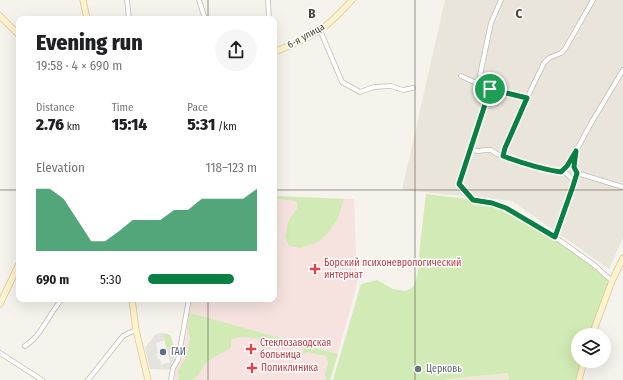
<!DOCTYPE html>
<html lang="en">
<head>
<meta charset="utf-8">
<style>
	:root { --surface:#fff; --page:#f6f6f6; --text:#202124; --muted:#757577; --accent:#0b8043 }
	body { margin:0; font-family:"Fira Sans Condensed",sans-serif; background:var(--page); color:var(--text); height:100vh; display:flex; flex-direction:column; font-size:15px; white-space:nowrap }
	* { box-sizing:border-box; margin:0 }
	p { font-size:13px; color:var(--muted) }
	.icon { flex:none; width:22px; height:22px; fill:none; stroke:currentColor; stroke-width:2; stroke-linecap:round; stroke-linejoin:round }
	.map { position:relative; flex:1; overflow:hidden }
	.details { position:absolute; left:16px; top:16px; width:261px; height:286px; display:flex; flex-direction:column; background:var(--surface); border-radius:8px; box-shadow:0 4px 16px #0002 }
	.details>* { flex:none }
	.buttons { position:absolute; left:571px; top:328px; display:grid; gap:8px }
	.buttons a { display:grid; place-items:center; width:40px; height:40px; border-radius:50%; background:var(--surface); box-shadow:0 4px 16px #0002; font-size:20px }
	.pin { position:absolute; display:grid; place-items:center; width:34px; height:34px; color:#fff; margin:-17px; border:2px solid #fff; border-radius:50%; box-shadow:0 1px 4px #0007 }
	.round { display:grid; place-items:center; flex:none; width:42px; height:42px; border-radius:21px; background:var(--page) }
	.summary { display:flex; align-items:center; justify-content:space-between; height:68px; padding:0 20px }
	h1 { font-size:22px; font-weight:800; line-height:30px }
	.metrics { display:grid; grid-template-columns:repeat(3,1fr); gap:6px; height:68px; padding:4px 20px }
	.metrics div { display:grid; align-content:center }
	.metrics b { font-size:17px; font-weight:800 }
	.metrics small { font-size:11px; font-weight:400 }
	.metrics p { font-size:11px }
	.chart { height:112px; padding:8px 20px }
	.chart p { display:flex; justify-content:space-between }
	.chart svg { width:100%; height:72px; margin-top:4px; fill:var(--accent); opacity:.7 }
	ul { padding:0 20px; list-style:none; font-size:13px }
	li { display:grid; grid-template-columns:64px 48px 1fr; align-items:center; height:30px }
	li i { height:10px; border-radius:5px; background:var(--accent) }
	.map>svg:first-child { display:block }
</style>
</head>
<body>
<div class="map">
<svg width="623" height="380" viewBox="0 0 623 380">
	<rect width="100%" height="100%" fill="#f6f3ec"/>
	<path fill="#eae5da" d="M445,0H623V238L609,269L512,201L402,190Z"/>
	<path fill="#efe8d6" d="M509,373V380H446L447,379Z"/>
	<path fill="#f6e3e0" d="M274,196L354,199L357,283L354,296L330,380H174L176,368L181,361L192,299H274Z"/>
	<path fill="#d2eab5" d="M426,194L484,201L507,208L555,237L612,281L592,335H578V361H584L579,380H509L508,373L447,379L446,380H333L361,284L377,280L393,289L406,291L413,287L418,273L420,246Z
		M274,196L344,199L338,218L329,232L318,242L300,248L289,246L285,236L289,220L297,209V202L289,200L276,199L274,200Z
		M190,313L338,354L330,380H326C322,369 332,368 326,356L306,352L302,355L304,346L276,339L274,347L266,349L261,347L257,338L239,337L231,340V348C225,352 217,355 211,359C203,364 201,376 191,380C188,380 182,380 179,380L178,371L185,359L190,339L187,328Z
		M163,333L168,334L171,336L174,348L167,350Z"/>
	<path fill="#e5e3e0" d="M160,333H163L165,340L156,343L158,353L156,354L158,359H160L161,365L170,362L167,350L174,348L175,364L173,367L168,370L150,369L149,365L145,348L156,334Z"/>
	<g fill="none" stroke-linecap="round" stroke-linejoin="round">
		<g stroke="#c2bbae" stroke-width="5.5">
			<path id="street" d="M127,0L129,19
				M199,0L205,19
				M268,0L269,19
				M501,0L491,23L480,75C481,82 484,85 490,89L459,184L473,200L492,203L507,208L555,237L593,264L612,281
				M320,30L342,82L360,92L374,87L391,86L403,90L413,88
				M461,76L490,89L527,98
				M470,150L478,151L486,150H491L497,154L534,167L564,172L567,174L574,181
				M503,156L505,148L527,98L544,63L549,58L561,53L565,49L593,0
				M561,172L567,166L575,153
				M577,173L623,187
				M555,237L573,186L577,173L574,167L576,151L590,125L623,70
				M25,346C42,335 49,314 62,299
				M0,353L42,380
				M88,380L123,336L129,333L136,330
				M171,380L173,368L178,360L189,299"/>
		</g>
		<g stroke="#d6c79b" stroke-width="7">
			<path id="secondary" d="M83,0L87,19
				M0,16L19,35
				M274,52C289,46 306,40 320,30C332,22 342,11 352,0
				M132,299L136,330L148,380
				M0,304L19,264
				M592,335L612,281L623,258
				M579,380L584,361"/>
		</g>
		<use href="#street" stroke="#fff" stroke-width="4"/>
		<use href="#secondary" stroke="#fff3cd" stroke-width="5.5"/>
	</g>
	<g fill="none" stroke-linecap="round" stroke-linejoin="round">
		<g stroke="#fff" stroke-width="8">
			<path id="route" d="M490,89L527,98L505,148L503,156C522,163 540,169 561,172L567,166L576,151L574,167L577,173L573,186L555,237L506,208L492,203L473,200L459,184Z"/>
		</g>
		<use href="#route" stroke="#0b8043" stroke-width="5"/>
	</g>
	<path fill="none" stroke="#4b4439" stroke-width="1" stroke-opacity="0.55" d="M208,0V19M415,0V380M0,190H19M274,190H623M208,299V380"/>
	<g fill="#e0444e" stroke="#fff" stroke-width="1.5">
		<path d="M313 263h4v4h4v4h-4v4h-4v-4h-4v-4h4z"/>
		<path d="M249 343h4v4h4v4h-4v4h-4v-4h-4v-4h4z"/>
		<path d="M250 362h4v4h4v4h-4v4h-4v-4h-4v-4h4z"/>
	</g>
	<circle fill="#5c6f8a" stroke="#fff" stroke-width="1.5" cx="163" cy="352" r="4"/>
	<circle fill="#6b7280" stroke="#fff" stroke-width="1.5" cx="418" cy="369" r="4"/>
	<g text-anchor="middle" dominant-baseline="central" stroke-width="3" stroke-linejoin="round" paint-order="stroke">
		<g font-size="10" fill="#4b4439" stroke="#fff">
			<text transform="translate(306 36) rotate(-29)">6-я улица</text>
		</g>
		<g font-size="10" fill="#be3a42" stroke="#fff" text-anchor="start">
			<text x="324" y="263">Борский психоневрологический<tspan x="324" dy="12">интернат</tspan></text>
			<text x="260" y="343">Стеклозаводская<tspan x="260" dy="12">больница</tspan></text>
			<text x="261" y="368">Поликлиника</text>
		</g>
		<g font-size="10" fill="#4e5e75" stroke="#fff" text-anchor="start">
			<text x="171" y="352">ГАИ</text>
		</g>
		<g font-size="10" fill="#5b616d" stroke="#fff" text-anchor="start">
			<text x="426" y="369">Церковь</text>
		</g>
	</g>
	<g font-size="13" text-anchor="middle" font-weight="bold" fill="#4b4439" stroke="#fff" stroke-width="3" stroke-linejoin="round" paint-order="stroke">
		<text x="312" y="18">B</text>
		<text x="519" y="18">C</text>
	</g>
</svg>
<div class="buttons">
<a><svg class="icon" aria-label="layers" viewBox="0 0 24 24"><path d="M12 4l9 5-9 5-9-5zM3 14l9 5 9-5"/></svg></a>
</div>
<div class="pin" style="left:490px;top:89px;background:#1e9e55"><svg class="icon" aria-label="arrive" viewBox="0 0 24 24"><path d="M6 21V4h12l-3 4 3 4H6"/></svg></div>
<section class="details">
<div class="summary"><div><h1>Evening run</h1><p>19:58 · 4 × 690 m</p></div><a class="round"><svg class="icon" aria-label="share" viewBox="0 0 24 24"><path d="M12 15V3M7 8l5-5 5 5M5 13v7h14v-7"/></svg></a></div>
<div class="metrics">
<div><p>Distance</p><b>2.76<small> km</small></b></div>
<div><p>Time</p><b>15:14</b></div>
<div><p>Pace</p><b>5:31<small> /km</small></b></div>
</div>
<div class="chart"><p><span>Elevation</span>118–123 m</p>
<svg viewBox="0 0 160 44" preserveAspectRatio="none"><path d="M0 44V6L10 6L20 12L30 25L40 38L50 38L60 32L70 25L80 25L90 25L100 19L110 19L120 12L130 12L140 12L150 12L160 6V44z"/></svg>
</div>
<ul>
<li><b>690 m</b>5:30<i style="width:79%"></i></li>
</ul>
</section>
</div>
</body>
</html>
